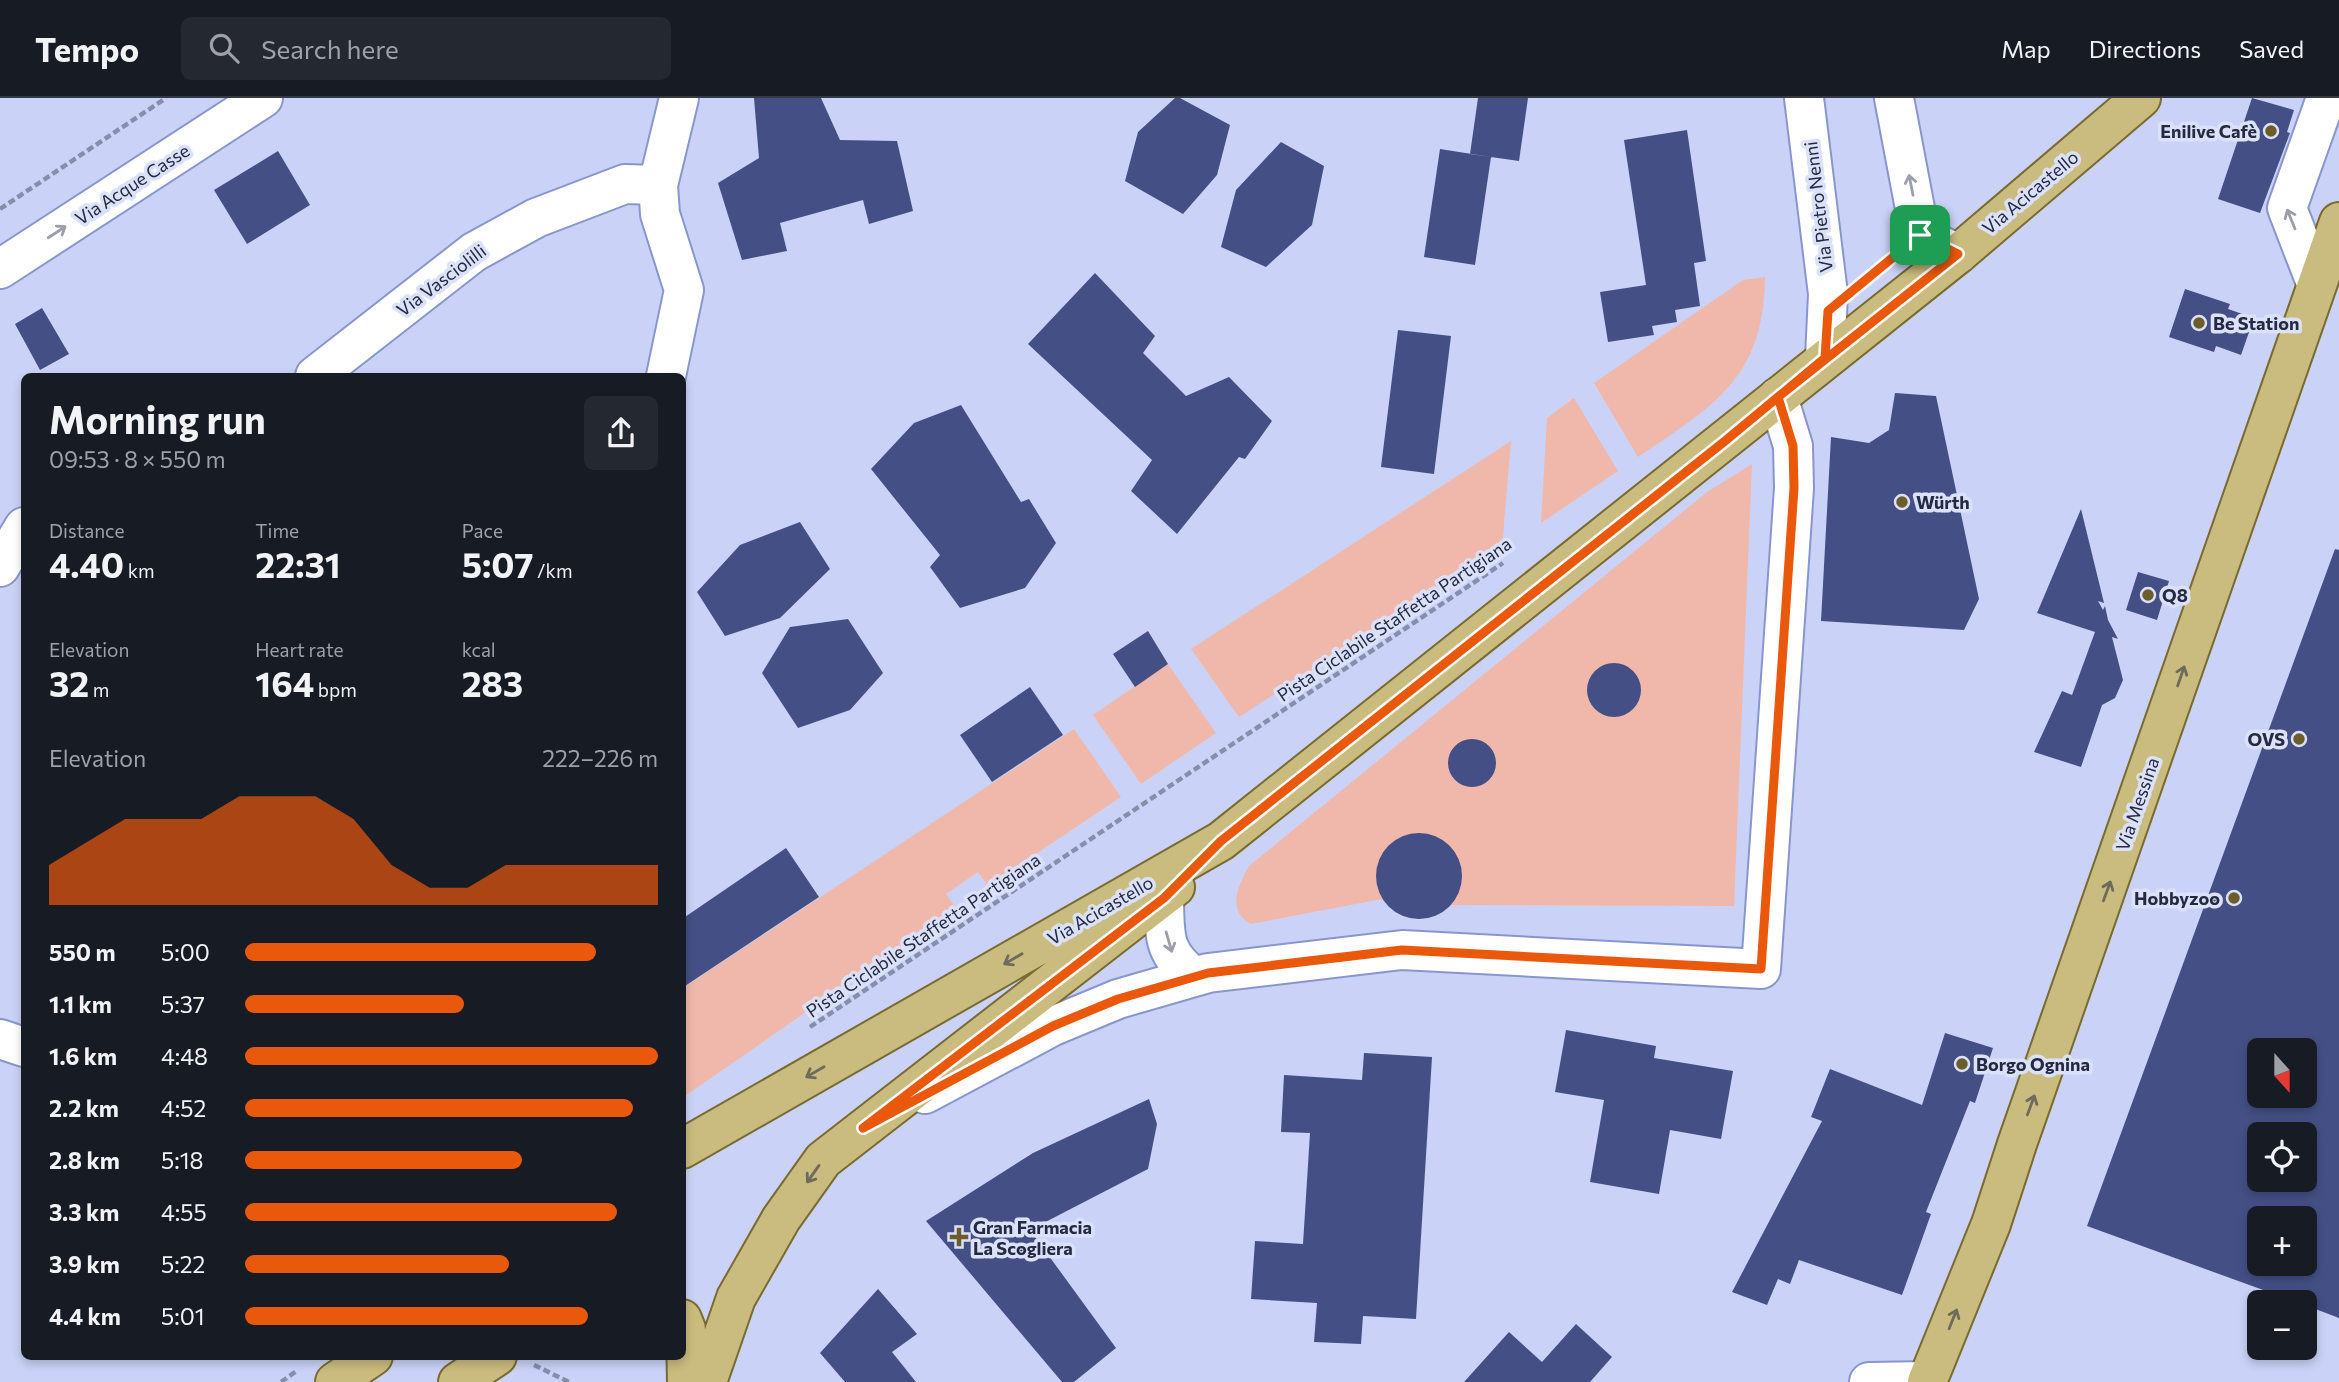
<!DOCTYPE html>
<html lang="en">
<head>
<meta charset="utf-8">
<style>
	:root { --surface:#171b24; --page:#242831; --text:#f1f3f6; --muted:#9ea1a6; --line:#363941; --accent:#ea580c }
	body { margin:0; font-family:Commissioner,sans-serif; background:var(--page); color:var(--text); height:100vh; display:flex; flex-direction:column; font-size:26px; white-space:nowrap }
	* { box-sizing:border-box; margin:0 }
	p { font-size:23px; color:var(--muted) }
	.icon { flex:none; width:38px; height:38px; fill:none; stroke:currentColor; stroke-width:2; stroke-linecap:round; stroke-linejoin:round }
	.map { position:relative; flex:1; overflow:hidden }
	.panel { position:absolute; left:21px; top:275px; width:665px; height:987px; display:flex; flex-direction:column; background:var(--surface); border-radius:10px; box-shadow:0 4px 10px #0003 }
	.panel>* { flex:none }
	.needle { width:46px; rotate:159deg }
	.fabs { position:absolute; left:2247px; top:940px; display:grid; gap:14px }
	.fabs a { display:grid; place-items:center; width:70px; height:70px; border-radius:10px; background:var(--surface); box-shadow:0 4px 10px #0003; font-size:35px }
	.pin { position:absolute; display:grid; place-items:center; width:60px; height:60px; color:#fff; margin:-30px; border-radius:14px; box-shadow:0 4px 10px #0006 }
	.round { display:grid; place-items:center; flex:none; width:74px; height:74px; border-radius:10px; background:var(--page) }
	.headline { display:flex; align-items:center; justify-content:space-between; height:119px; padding:0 28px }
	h1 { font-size:38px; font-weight:700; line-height:52px }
	.figures { display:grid; grid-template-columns:repeat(3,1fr); gap:10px; height:119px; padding:7px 28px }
	.figures div { display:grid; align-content:center }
	.figures b { font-size:35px; font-weight:700 }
	.figures small { font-size:19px; font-weight:400 }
	.figures p { font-size:19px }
	.chart { height:196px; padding:14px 28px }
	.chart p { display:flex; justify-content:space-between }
	.chart svg { width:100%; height:126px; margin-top:7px; fill:var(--accent); opacity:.7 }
	ul { padding:0 28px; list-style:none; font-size:23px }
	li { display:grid; grid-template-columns:112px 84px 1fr; align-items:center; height:52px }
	li i { height:18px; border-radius:9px; background:var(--accent) }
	header { display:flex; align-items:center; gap:42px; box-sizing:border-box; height:98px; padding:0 35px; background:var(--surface); border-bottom:2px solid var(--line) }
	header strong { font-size:33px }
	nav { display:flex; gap:38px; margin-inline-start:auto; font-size:24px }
	.search { width:490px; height:63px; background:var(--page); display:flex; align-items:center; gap:18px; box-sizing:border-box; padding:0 24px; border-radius:10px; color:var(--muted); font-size:26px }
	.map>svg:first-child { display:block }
</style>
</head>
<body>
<header>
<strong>Tempo</strong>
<div class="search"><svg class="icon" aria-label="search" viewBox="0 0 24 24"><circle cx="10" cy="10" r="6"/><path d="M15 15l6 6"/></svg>Search here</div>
<nav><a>Map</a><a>Directions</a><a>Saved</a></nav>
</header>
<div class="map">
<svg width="2339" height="1284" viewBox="0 0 2339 1284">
	<rect width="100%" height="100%" fill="#cad3f7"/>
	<path fill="#f0b8ab" d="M1765,179C1764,280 1714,308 1638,359L1594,285L1743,182Z
		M1574,300L1618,373L1541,425L1547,320Z
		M1511,343L1502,450L1239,619L1191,551Z
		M1752,366L1734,808L1452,807C1424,823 1405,828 1382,801L1251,826C1226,812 1238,788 1249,768L1707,394Z
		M1168,566L1216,635L1141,686L1093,617Z
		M1074,631L1121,699L988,788L978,774L946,796L956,810L685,998L683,890Z"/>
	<path fill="#444f85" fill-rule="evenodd" d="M754,0H821L840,42L897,43L913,113L869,126L863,102L780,125L787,153L742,162L718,85L759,60Z
		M1175,0H1180L1230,27L1217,77L1183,116L1125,83L1138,34Z
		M1478,0H1528L1519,63L1470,56Z
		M2252,0L2294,12L2287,34L2290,35L2260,115L2218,101Z
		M1687,32L1706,163L1694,165L1700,208L1675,212L1677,224L1652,228L1654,237L1608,244L1600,194L1646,187L1624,42Z
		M1281,44L1324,68L1312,127L1266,169L1221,149L1236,92Z
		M1440,51L1491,59L1475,167L1424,159Z
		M278,53L310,107L247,146L214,92Z
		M1095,175L1155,238L1143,255L1186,298L1229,279L1272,323L1245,361L1239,359L1177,436L1131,393L1152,362L1028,246Z
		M2185,191L2230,206L2228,211L2254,220L2241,257L2216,248L2214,254L2169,239Z
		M42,210L69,256L40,272L15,226Z
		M1398,232L1451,238L1434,376L1381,369Z
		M1895,295L1936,298L1979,501L1964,532L1821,523L1831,339L1869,345L1889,332Z
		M961,307L1021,404L1029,401L1056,445L1025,490L960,510L930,469L940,457L871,371L914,325Z
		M2081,411L2104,505L2098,503L2103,512L2105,508L2108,522L2118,541L2112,539L2123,582L2115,600L2102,607L2081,669L2034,654L2062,593L2072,597L2095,534L2037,515Z
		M800,424L830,471L780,520L725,538L697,494L740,447Z
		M2335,451L2339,452V1220L2305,1207V1204H2296L2087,1128ZM2259,952H2305V998H2259ZM2259,1036H2305V1082H2259ZM2259,1120H2305V1166H2259Z
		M2138,474L2169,483L2157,522L2126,512Z
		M848,521L883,575L850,612L798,630L762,575L790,529Z
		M1148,533L1168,566L1135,589L1113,556Z
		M1587 592a27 27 0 1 1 54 0a27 27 0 1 1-54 0Z
		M1030,589L1063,637L992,684L960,637Z
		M1448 665a24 24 0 1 1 48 0a24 24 0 1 1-48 0Z
		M1376 778a43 43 0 1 1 86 0a43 43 0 1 1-86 0Z
		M786,750L819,799L682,890V821Z
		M1566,932L1656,948L1654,960L1733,973L1721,1041L1670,1032L1659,1096L1590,1084L1604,1002L1555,994Z
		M1945,935L1993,950L1975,1005L1970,1003L1926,1114L1931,1116L1902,1197L1799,1162L1790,1186L1778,1181L1767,1207L1732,1194L1822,1023L1811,1019L1830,971L1922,1007Z
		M1364,955L1432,959L1416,1221L1363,1218L1361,1246L1314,1244L1317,1205L1251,1201L1255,1143L1303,1146L1310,1035L1281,1034L1284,977L1362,982Z
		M1149,1001L1157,1026L1148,1071L1030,1132L1116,1250L1074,1284H1062L926,1123L1033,1055Z
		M878,1191L917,1236L892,1254L916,1284H845L820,1255Z
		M1576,1226L1612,1259L1590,1284H1464L1509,1234L1542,1264Z"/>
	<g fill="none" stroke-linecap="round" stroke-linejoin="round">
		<g stroke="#8996ce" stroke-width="42">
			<path id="minor" d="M1804,0L1828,196L1825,260
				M1894,0L1920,137L1958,156
				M0,171L263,0
				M2316,185L2287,110L2326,0
				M315,278L474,154L536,120L625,86L658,87
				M666,278L684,192L660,116L658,87L679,0
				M0,469L24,429
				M1164,801C1165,838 1162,854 1194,879
				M0,941L24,949
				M925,996L1053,928L1118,901L1208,875L1402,852L1761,871L1794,390L1793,348L1778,299
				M1869,1284L1928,1283"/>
		</g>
		<g stroke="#796a30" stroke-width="42">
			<path id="major" d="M682,1051L1221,743L1958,156L2141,0
				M682,1221L686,1231L687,1284
				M335,1284L373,1258
				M458,1284L497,1258
				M707,1284L736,1200L781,1121L823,1062L1175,789
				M1927,1284L1991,1126L2017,1046L2339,124"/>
		</g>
		<path stroke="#868eac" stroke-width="4.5" stroke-dasharray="7 3.5" stroke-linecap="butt" d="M0,111L166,0
			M810,929L1503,465
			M534,1267L569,1284
			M281,1284L298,1272"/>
		<use href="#minor" stroke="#fff" stroke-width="38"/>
		<use href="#major" stroke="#cabb7e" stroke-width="38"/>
	</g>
	<defs><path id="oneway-shaft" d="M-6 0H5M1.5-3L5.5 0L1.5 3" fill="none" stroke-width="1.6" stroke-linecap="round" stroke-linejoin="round" transform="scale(1.75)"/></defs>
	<g stroke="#9c9fa9">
		<use href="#oneway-shaft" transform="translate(1911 87) rotate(-101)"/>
		<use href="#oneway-shaft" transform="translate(2291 121) rotate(-112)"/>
		<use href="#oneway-shaft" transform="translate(57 134) rotate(-33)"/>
		<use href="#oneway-shaft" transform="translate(1169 844) rotate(74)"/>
	</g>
	<g stroke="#6f6b5c">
		<use href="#oneway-shaft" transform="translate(2181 578) rotate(-71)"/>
		<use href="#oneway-shaft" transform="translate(2107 793) rotate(-70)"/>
		<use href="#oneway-shaft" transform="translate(1013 861) rotate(150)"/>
		<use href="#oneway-shaft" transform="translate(815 974) rotate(150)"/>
		<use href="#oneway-shaft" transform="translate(2031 1007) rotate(-70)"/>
		<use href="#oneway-shaft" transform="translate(813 1076) rotate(125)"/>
		<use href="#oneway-shaft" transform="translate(1953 1221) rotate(-68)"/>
	</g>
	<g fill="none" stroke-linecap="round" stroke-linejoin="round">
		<g stroke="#fff" stroke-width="14">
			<path id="route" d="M1920,137L1828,213L1825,260L1725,343L1221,743L1164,800L863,1030L1053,928L1118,901L1208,875L1402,852L1761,871L1794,390L1793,348L1778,299L1958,156L1920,137"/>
		</g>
		<use href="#route" stroke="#ea580c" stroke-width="9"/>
	</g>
	<g fill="#6c5e2b" stroke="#dae1f9" stroke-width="2.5">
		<circle cx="2271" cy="33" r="7"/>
		<circle cx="2199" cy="225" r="7"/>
		<circle cx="1902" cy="404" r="7"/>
		<circle cx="2148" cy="497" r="7"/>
		<circle cx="2299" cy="641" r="7"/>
		<circle cx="2234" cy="800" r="7"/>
		<circle cx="1962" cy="966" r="7"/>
		<path d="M955.5 1128.5h7v7h7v7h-7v7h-7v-7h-7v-7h7z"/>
	</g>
	<g text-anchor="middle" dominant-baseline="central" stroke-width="7" stroke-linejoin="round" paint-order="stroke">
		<g font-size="18" font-weight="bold" fill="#242a40" stroke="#dae1f9" text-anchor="start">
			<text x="2257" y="33" text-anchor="end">Enilive Cafè</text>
			<text x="2213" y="225">Be Station</text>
			<text x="1916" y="404">Würth</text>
			<text x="2162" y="497">Q8</text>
			<text x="2285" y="641" text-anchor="end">OVS</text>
			<text x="2220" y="800" text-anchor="end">Hobbyzoo</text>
			<text x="1976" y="966">Borgo Ognina</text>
			<text x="973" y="1129">Gran Farmacia<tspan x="973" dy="21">La Scogliera</tspan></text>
		</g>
		<g font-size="18" fill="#242a40" stroke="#dae1f9">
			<text transform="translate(132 86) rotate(-33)">Via Acque Casse</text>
			<text transform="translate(2030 94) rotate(-40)">Via Acicastello</text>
			<text transform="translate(1818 109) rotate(-97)">Via Pietro Nenni</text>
			<text transform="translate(441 182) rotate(-37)">Via Vasciolilli</text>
			<text transform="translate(1394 521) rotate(-34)">Pista Ciclabile Staffetta Partigiana</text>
			<text transform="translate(2137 706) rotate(-71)">Via Messina</text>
			<text transform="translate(1100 812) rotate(-30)">Via Acicastello</text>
			<text transform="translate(923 837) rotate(-34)">Pista Ciclabile Staffetta Partigiana</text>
		</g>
	</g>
</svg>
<div class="fabs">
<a><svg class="needle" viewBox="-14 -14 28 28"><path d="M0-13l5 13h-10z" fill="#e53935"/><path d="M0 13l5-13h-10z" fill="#9ea1a6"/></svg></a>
<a><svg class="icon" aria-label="locate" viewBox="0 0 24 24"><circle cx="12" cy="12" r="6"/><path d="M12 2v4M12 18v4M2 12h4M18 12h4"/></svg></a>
<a>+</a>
<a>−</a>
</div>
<div class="pin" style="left:1920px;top:137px;background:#1e9e55"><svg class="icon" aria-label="arrive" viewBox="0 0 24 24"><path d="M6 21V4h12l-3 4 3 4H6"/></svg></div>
<section class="panel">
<div class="headline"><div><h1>Morning run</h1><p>09:53 · 8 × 550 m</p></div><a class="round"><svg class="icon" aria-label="share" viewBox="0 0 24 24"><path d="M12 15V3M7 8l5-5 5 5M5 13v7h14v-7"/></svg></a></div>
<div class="figures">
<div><p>Distance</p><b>4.40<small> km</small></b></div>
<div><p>Time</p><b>22:31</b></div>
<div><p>Pace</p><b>5:07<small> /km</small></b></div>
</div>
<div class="figures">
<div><p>Elevation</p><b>32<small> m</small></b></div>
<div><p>Heart rate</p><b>164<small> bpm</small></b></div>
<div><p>kcal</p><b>283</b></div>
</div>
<div class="chart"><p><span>Elevation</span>222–226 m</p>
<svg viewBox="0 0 160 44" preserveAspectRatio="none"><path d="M0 44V30L10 22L20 14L30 14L40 14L50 6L60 6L70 6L80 14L90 30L100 38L110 38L120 30L130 30L140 30L150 30L160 30V44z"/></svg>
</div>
<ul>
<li><b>550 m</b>5:00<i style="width:85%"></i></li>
<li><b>1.1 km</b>5:37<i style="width:53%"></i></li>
<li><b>1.6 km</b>4:48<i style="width:100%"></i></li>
<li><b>2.2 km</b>4:52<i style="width:94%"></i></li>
<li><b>2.8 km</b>5:18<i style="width:67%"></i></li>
<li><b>3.3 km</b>4:55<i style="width:90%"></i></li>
<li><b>3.9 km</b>5:22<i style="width:64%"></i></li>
<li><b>4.4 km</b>5:01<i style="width:83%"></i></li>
</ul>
</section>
</div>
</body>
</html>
